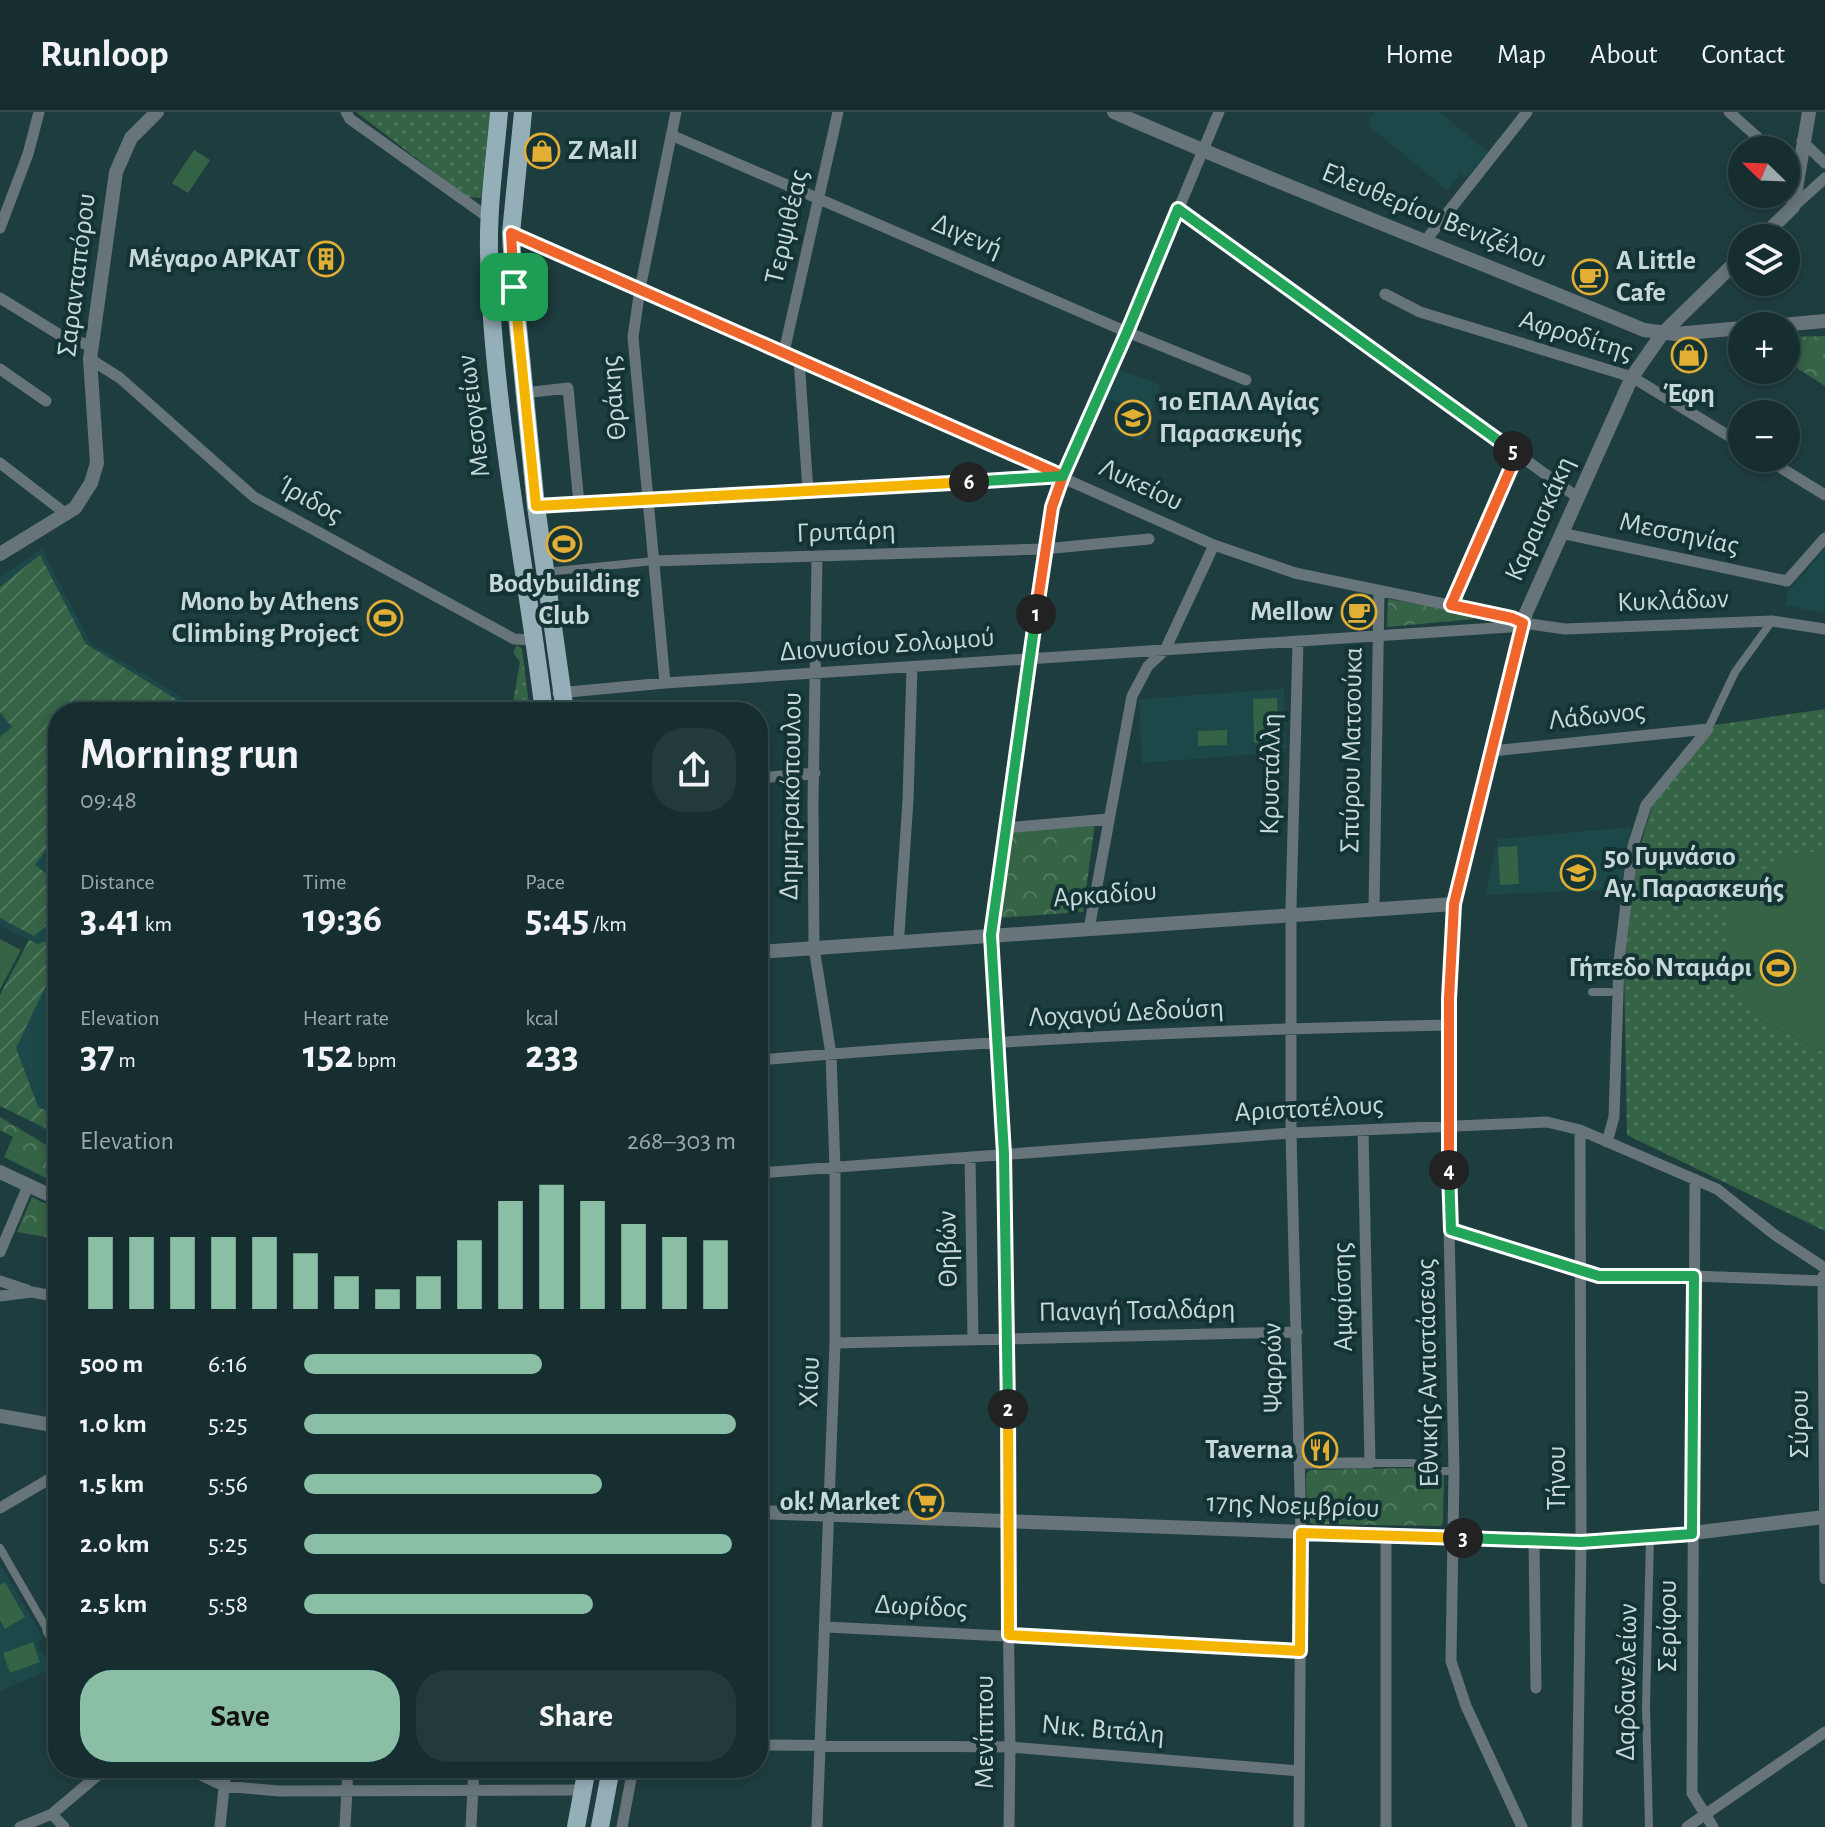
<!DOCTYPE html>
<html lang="en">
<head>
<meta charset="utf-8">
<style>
	:root { --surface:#162e2f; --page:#233a3b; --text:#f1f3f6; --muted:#9ea8aa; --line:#354a4b; --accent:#8abfa5 }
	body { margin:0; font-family:"Alegreya Sans",sans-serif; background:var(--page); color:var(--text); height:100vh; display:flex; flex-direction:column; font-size:30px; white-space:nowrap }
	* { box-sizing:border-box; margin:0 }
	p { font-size:26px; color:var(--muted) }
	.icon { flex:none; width:44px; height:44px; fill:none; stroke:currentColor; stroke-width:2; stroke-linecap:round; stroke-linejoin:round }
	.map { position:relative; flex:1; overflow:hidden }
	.sheet { position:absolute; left:48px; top:590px; width:720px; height:1076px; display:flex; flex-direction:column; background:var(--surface); border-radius:32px; box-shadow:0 4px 12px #0003,0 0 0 2px var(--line) }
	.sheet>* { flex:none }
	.needle { width:52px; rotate:293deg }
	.controls { position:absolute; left:1728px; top:24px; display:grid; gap:16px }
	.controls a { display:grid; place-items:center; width:72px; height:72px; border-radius:50%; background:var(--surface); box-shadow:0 4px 12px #0003,0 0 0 2px var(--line); font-size:40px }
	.pin { position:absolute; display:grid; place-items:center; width:68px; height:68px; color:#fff; margin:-34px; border-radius:16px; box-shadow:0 4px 12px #0006 }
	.km { position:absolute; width:40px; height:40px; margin:-20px; border-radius:50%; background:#222; color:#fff; font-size:22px; line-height:40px; text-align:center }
	.round { display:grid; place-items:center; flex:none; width:84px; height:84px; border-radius:32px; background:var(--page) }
	.headline { display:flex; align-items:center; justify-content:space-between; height:136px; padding:0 32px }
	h1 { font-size:44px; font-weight:700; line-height:60px }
	.metrics { display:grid; grid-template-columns:repeat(3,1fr); gap:12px; height:136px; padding:8px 32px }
	.metrics div { display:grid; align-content:center }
	.metrics b { font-size:40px; font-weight:700 }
	.metrics small { font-size:22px; font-weight:400 }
	.metrics p { font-size:22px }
	.chart { height:224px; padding:16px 32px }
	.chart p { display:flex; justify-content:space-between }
	.chart svg { width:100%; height:144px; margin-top:8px; stroke:var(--accent); stroke-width:6 }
	.primary-button { display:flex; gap:16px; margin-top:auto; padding:16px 32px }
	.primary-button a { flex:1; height:92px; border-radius:32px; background:var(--accent); color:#111; font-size:32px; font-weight:700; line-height:92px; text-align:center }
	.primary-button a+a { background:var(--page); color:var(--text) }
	ul { padding:0 32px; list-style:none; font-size:26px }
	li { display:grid; grid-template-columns:128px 96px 1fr; align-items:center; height:60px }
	li i { height:20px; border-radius:10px; background:var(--accent) }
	header { display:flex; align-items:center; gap:48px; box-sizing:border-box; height:112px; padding:0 40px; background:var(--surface); border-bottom:2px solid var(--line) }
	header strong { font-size:38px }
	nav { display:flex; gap:44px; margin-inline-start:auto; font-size:28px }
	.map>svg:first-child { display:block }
</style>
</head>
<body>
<header>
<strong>Runloop</strong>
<nav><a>Home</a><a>Map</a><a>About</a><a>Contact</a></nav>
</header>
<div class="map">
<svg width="1825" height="1715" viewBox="0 0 1825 1715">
	<defs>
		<pattern id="grass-dots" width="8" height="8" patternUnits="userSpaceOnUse" patternTransform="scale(2)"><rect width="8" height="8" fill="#356345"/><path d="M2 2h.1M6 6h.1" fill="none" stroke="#51795f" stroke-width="1.8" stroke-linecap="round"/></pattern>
		<pattern id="park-crowns" width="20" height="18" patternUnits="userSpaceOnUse" patternTransform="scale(2)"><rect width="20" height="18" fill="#356345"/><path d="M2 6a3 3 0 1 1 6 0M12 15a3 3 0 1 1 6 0" fill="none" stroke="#51795f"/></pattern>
		<pattern id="garden-furrows" width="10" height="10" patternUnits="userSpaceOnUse" patternTransform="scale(2)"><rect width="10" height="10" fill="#356345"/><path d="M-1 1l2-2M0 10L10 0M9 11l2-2" fill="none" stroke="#51795f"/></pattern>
	</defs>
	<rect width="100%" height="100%" fill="#1e3d3f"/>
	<path fill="#1c484a" d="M1376,0H1439L1488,40L1466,66L1460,62L1447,78L1366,12Z
		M1116,257L1161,273L1141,329L1112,319L1121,292L1104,286Z
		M42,437L90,530L207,600H58V1026L0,993V885L29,828L0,813V464Z
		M1825,437V502L1787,493L1786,482Z
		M1284,577L1286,640L1142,651L1139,587Z
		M1631,715L1624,777L1485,783L1498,727Z
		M0,1451L44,1527L36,1531L52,1557L0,1579Z"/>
	<path fill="url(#grass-dots)" d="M356,0H490L481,86L467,85Z
		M517,533L522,537L530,600H522L512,596L520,550L513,540Z
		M1825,597V739L1787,742L1759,907L1825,941V1119L1627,1023L1624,855L1637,745L1652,694L1715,613Z"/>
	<path fill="url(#park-crowns)" d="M1825,224V274L1786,249V225Z
		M1388,487L1474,502V507L1387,515Z
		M1095,711L1083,800L998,806L1007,720Z
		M0,1005L58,1040V1072L4,1045L13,1025L0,1018Z
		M32,1085L58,1098V1127L17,1120Z
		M1415,1356L1444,1361L1443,1410L1441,1414L1313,1412L1307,1409L1306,1362L1310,1358Z"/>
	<path fill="url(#garden-furrows)" d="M40,443L86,532L197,600H58V721L35,753L58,770V804L34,824L0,806V625L12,615L0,600V475Z
		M29,828L38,832L44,829L58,842V860L53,859L16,936L38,995L58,1004V1022L0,994V883Z"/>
	<path fill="#356345" d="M194,38L210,48L188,81L172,71Z
		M1277,586L1278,631H1254L1253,587Z
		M1227,618V633L1198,634V619Z
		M1517,734L1519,772L1500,773L1498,735Z
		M1825,739V941L1759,907L1736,873L1728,839L1726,820L1731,798L1741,779L1755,763L1786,742Z
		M0,827L21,838L0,877Z
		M5,1470L25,1505L5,1517L0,1508V1473Z
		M33,1530L40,1550L10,1561L3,1541Z"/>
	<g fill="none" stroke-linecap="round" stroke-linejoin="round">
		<path stroke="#677479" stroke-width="8" d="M546,460L654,449
			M1708,617L1735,560L1772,509
			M1592,880H1610
			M1370,1351H1413L1426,1359H1454
			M0,1436L48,1519
			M1649,1715L1646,1594L1650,1426"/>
		<path stroke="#677479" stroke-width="11" d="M346,0L350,7L489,106
			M1729,0L1772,38
			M671,23L1127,220L1246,268
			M1802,29L1825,51
			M1786,50L1797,60
			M1793,95L1825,66
			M1178,97L1577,385
			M0,116L28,42L39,0
			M511,121L1214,433L1295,461L1512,506L1523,511L1565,517L1772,509L1825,517
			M1426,128L1527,0
			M1385,182L1420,200L1632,265L1742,332
			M0,186L60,223L91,234
			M784,240L838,0
			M90,247L120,266L254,385L514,527L534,528
			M799,247L808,379
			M0,257L46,289
			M524,281L568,276L579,392
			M1765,346L1825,383
			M0,351L65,401
			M536,394L1058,364
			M1561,421L1787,469L1825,426
			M817,445L813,692L814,836L831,942L835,1056V1231L817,1715
			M654,449L1044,437L1149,427
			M1451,493L1517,342
			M1298,529L1291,795V1021L1301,1421L1299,1715
			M665,571L633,225L640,177L676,0
			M558,581L665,571L1510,515L1523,511
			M1492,639L1708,617
			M758,666L815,661
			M1004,716L1108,707
			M1454,792L1447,1014L1454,1359L1451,1549L1466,1594L1522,1715
			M1374,797L1379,479
			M1089,817L1132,584L1148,554L1165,538L1214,433
			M899,822L908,688L912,556
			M758,948C988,928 1219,917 1449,913
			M1607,1030L1614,1005L1619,849L1633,734L1646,693L1708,617
			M970,1045L973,1227
			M758,1061L1291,1021L1547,1010L1580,1018L1717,1077L1775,1123L1825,1156
			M1695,1067L1692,1681L1713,1715
			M1451,1118L1599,1164H1694L1825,1169
			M0,1140L28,1074
			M1823,1164L1825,1467
			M0,1169L27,1178
			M0,1184L32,1180L58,1185
			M835,1231L1297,1220
			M1299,1351H1370L1363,1018
			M0,1396L58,1362
			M762,1400L763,1060
			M1386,1423V1715
			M1534,1430L1536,1576
			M58,1506L48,1519L58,1536
			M826,1515L1300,1539
			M758,1633L1010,1635L1299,1659
			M186,1656L224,1674L279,1679L583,1678
			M52,1702L64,1715
			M20,1715L52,1702L98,1663L101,1656
			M220,1715L226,1656
			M345,1715L348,1656
			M471,1715L474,1656
			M622,1715L633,1656
			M1009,1715L1010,1635L1007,1410L1009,1226L1004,1042L991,823L997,763L1052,395L1063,364L1127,220L1219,0
			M1577,1715L1581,1430L1580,1018
			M1687,1715L1825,1620"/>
		<path stroke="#677479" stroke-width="14" d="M1114,0C1289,77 1468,145 1644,218L1675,222L1742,216
			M1761,126L1793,95L1809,0
			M1769,214L1825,209
			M0,442L75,396L91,371L97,351L90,247L116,60L131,26L157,0
			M758,840L1454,792L1518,526L1526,501L1632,265L1662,222L1742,144
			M0,1060L58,1087
			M0,1304L58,1314
			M758,1400L1581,1430L1684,1422L1825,1405"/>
		<path stroke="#95afb9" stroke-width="18" d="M499,0C495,46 488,93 489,140C492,295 525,447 544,600
			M523,0L511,121L514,175L536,394L565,600
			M576,1715L587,1656
			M600,1715L611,1656"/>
	</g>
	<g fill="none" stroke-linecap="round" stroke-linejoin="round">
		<g stroke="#fff" stroke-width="16">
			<path id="split-1" d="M514,175L511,121L1063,364L1052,395L1036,502"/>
		</g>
		<g stroke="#fff" stroke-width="16">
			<path id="split-2" d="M1008,1297L1004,1042L991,823L1036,502"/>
		</g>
		<g stroke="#fff" stroke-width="16">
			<path id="split-3" d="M1008,1297L1009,1523L1300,1539L1301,1421L1463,1426"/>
		</g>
		<g stroke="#fff" stroke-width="16">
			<path id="split-4" d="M1449,1058L1451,1118L1599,1164H1694L1692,1422L1581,1430L1463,1426"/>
		</g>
		<g stroke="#fff" stroke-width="16">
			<path id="split-5" d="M1449,1058V887L1454,792L1523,511L1512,506L1451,493L1517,342L1513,339"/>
		</g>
		<g stroke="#fff" stroke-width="16">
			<path id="split-6" d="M969,370L1063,364L1127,220L1178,97L1513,339"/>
		</g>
		<g stroke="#fff" stroke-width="16">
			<path id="split-7" d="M514,175L536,394L969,370"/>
		</g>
		<use href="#split-1" stroke="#f0652b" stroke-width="10"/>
		<use href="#split-2" stroke="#22a559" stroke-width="10"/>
		<use href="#split-3" stroke="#f5b400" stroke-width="10"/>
		<use href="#split-4" stroke="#22a559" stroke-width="10"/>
		<use href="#split-5" stroke="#f0652b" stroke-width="10"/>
		<use href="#split-6" stroke="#22a559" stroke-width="10"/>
		<use href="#split-7" stroke="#f5b400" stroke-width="10"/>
	</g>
	<defs>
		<g id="shop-ring" transform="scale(1.8)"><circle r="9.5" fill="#133335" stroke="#e2af34" stroke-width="1.5"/><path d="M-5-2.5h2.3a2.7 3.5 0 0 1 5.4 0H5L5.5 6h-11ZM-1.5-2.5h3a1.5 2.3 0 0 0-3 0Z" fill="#e2af34"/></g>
		<g id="building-ring" transform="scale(1.8)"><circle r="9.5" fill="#133335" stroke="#e2af34" stroke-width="1.5"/><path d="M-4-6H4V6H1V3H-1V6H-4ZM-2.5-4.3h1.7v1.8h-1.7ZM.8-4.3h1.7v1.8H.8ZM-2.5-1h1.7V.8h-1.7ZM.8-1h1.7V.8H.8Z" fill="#e2af34"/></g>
		<g id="cafe-ring" transform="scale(1.8)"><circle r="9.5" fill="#133335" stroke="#e2af34" stroke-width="1.5"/><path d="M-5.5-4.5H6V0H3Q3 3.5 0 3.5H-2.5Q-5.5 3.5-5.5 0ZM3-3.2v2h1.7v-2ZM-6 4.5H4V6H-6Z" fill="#e2af34"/></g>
		<g id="school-ring" transform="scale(1.8)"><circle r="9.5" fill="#133335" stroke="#e2af34" stroke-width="1.5"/><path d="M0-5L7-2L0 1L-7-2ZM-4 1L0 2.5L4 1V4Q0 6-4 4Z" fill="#e2af34"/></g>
		<g id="stadium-ring" transform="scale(1.8)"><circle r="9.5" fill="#133335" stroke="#e2af34" stroke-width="1.5"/><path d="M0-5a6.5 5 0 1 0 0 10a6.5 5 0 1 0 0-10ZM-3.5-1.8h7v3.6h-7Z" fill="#e2af34"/></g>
		<g id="restaurant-ring" transform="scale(1.8)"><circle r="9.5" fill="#133335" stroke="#e2af34" stroke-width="1.5"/><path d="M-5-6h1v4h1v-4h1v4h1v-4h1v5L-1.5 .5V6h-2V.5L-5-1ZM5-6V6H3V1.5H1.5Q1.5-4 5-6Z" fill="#e2af34"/></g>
		<g id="supermarket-ring" transform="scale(1.8)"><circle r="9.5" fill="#133335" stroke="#e2af34" stroke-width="1.5"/><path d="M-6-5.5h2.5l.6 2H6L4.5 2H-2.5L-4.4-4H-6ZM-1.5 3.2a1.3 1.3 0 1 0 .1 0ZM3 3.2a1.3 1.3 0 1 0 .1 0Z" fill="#e2af34"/></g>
	</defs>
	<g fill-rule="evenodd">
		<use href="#shop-ring" x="542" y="39"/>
		<use href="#building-ring" x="326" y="147"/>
		<use href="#cafe-ring" x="1590" y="165"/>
		<use href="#shop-ring" x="1689" y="243"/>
		<use href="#school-ring" x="1133" y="306"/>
		<use href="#stadium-ring" x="564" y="432"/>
		<use href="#cafe-ring" x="1359" y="500"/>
		<use href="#stadium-ring" x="385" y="506"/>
		<use href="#school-ring" x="1578" y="761"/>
		<use href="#stadium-ring" x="1778" y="856"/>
		<use href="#restaurant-ring" x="1320" y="1338"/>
		<use href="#supermarket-ring" x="926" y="1390"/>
	</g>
	<g text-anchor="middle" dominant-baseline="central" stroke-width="8" stroke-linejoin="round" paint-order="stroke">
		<g font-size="28" font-weight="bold" fill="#c7d8d9" stroke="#133335" text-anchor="end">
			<text x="568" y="39" text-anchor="start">Z Mall</text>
			<text x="300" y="147">Μέγαρο ΑΡΚΑΤ</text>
			<text x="1616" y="149" text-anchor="start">A Little<tspan x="1616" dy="32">Cafe</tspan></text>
			<text x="1689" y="282" text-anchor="middle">Έφη</text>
			<text x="1159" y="290" text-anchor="start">1ο ΕΠΑΛ Αγίας<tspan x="1159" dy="32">Παρασκευής</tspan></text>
			<text x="564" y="472" text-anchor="middle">Bodybuilding<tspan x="564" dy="32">Club</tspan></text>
			<text x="359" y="490">Mono by Athens<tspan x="359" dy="32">Climbing Project</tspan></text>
			<text x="1333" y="500">Mellow</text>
			<text x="1604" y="745" text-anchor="start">5ο Γυμνάσιο<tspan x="1604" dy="32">Αγ. Παρασκευής</tspan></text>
			<text x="1752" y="856">Γήπεδο Νταμάρι</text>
			<text x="1294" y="1338">Taverna</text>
			<text x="900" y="1390">ok! Market</text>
		</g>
		<g font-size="28" fill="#c7d8d9" stroke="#133335">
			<text transform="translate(1434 104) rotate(22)">Ελευθερίου Βενιζέλου</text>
			<text transform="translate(787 115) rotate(-77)">Τερψιθέας</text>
			<text transform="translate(967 124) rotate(23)">Διγενή</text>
			<text transform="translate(77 163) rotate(-83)">Σαρανταπόρου</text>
			<text transform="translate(1576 224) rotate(17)">Αφροδίτης</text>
			<text transform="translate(614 286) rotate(-95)">Θράκης</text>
			<text transform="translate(474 304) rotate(-97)">Μεσογείων</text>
			<text transform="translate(1141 373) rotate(25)">Λυκείου</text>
			<text transform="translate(310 388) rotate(29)">Ίριδος</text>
			<text transform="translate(1540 407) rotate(-66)">Καραισκάκη</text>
			<text transform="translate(846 420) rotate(-2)">Γρυπάρη</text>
			<text transform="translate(1679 422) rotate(12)">Μεσσηνίας</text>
			<text transform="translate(1673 489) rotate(-2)">Κυκλάδων</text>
			<text transform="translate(887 533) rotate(-4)">Διονυσίου Σολωμού</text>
			<text transform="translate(1597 604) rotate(-6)">Λάδωνος</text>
			<text transform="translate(1352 638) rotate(-89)">Σπύρου Ματσούκα</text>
			<text transform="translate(1271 662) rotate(-89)">Κρυστάλλη</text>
			<text transform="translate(791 684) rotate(-89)">Δημητρακόπουλου</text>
			<text transform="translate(1105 783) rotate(-4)">Αρκαδίου</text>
			<text transform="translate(1126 901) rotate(-3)">Λοχαγού Δεδούση</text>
			<text transform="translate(1309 997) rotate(-3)">Αριστοτέλους</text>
			<text transform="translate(948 1137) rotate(-91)">Θηβών</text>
			<text transform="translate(1343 1185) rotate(-91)">Αμφίσσης</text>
			<text transform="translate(1137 1199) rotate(-1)">Παναγή Τσαλδάρη</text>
			<text transform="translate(1273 1256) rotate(-91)">Ψαρρών</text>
			<text transform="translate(1428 1261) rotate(-91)">Εθνικής Αντιστάσεως</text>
			<text transform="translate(810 1270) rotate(-88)">Χίου</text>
			<text transform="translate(1800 1312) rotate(-90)">Σύρου</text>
			<text transform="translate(1557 1366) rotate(-90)">Τήνου</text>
			<text transform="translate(1293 1394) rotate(2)">17ης Νοεμβρίου</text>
			<text transform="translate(921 1495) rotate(3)">Δωρίδος</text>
			<text transform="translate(1668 1514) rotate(-90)">Σερίφου</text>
			<text transform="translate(1627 1570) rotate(-89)">Δαρδανελείων</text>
			<text transform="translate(1103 1618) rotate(5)">Νικ. Βιτάλη</text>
			<text transform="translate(985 1620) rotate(-90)">Μενίππου</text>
		</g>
	</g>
</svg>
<div class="controls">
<a><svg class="needle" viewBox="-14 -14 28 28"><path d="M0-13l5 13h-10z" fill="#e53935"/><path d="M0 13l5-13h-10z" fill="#9ea8aa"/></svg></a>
<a><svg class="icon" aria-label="layers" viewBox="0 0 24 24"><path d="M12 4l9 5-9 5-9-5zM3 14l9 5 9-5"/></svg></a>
<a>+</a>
<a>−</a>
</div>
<div class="pin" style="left:514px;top:175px;background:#1e9e55"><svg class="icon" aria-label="arrive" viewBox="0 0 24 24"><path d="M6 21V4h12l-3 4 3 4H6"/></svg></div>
<b class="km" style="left:1036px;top:502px">1</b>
<b class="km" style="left:1008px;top:1297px">2</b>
<b class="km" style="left:1463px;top:1426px">3</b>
<b class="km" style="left:1449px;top:1058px">4</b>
<b class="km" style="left:1513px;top:339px">5</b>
<b class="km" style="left:969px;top:370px">6</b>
<section class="sheet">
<div class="headline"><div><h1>Morning run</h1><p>09:48</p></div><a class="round"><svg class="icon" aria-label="share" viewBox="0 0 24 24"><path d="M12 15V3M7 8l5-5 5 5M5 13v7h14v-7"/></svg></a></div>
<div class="metrics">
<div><p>Distance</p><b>3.41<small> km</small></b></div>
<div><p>Time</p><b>19:36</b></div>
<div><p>Pace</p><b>5:45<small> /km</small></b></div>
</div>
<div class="metrics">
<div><p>Elevation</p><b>37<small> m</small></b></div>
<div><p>Heart rate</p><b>152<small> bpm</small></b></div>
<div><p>kcal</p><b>233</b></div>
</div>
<div class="chart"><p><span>Elevation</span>268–303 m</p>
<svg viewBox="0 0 160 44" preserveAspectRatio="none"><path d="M5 44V22M15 44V22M25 44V22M35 44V22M45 44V22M55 44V27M65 44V34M75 44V38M85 44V34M95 44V23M105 44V11M115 44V6M125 44V11M135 44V18M145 44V22M155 44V23"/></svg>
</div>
<ul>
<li><b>500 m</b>6:16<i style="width:55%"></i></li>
<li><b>1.0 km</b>5:25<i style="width:100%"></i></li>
<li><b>1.5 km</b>5:56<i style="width:69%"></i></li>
<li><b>2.0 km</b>5:25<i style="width:99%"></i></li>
<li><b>2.5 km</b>5:58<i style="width:67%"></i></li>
</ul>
<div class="primary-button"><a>Save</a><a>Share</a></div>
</section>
</div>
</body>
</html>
